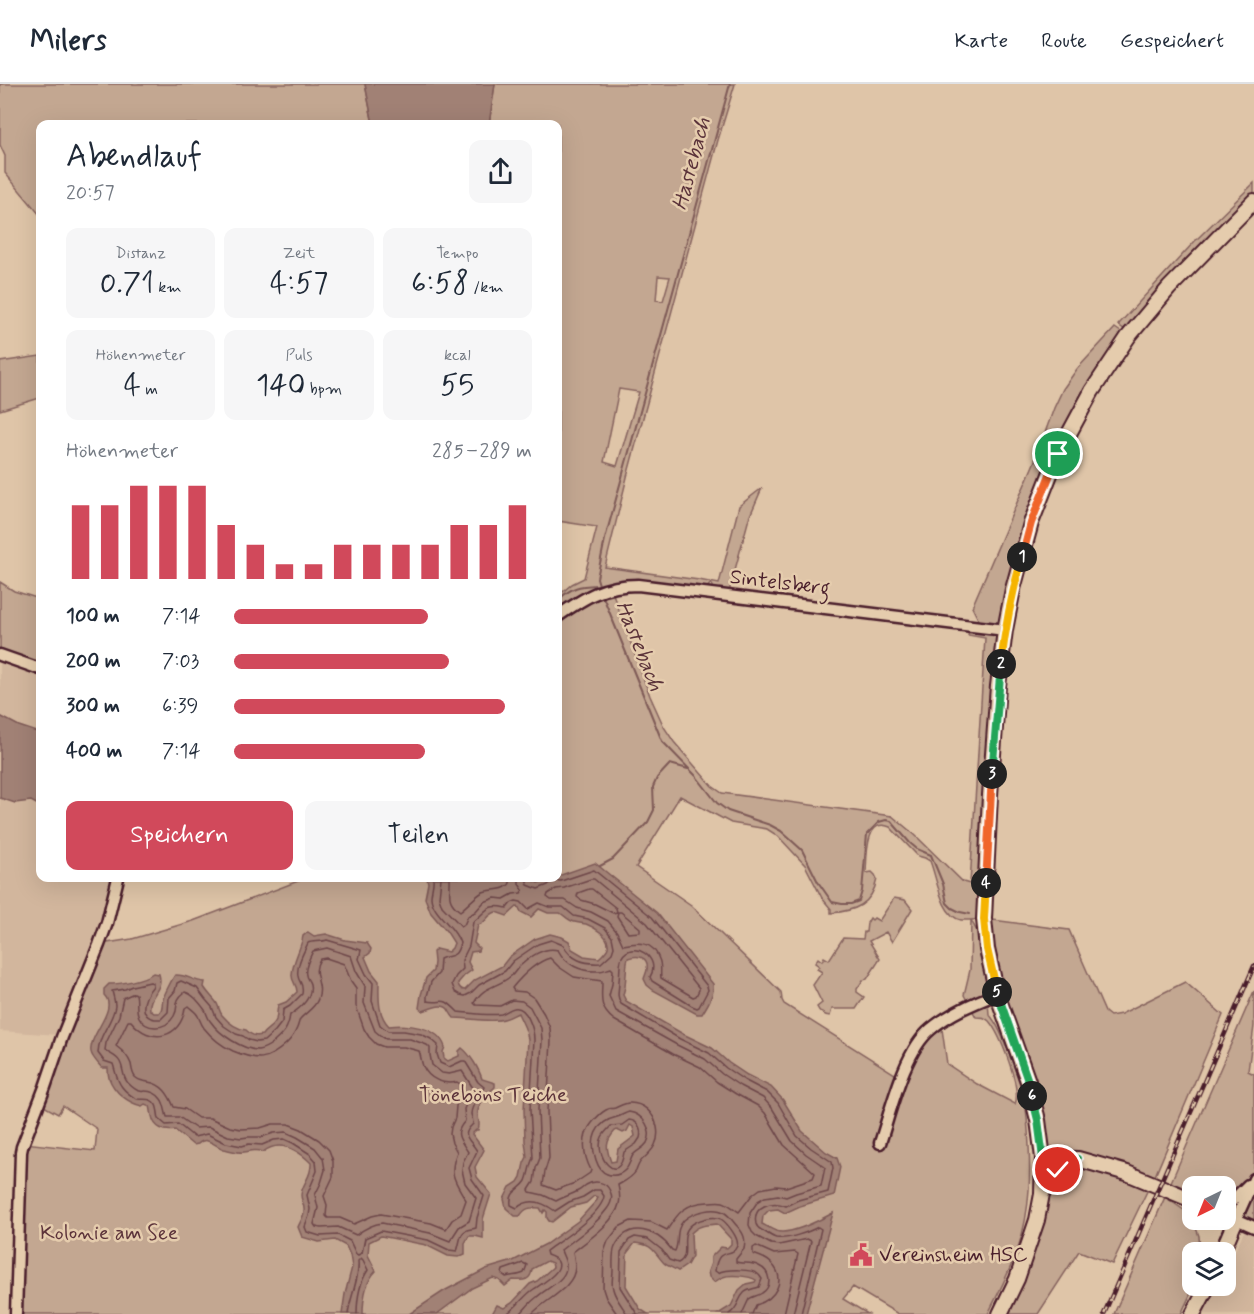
<!DOCTYPE html>
<html lang="de">
<head>
<meta charset="utf-8">
<style>
	:root { --surface:#fff; --page:#f6f6f7; --text:#1f2937; --muted:#747a83; --line:#e0e1e3; --accent:#d1495b }
	body { margin:0; font-family:Mynerve,sans-serif; background:var(--page); color:var(--text); height:100vh; display:flex; flex-direction:column; font-size:22px; white-space:nowrap }
	* { box-sizing:border-box; margin:0 }
	p { font-size:20px; color:var(--muted) }
	.icon { flex:none; width:33px; height:33px; fill:none; stroke:currentColor; stroke-width:2; stroke-linecap:round; stroke-linejoin:round }
	.map { position:relative; flex:1; overflow:hidden }
	.sheet { position:absolute; left:36px; top:36px; width:526px; height:762px; display:flex; flex-direction:column; background:var(--surface); border-radius:12px; box-shadow:0 6px 24px #0002 }
	.sheet>* { flex:none }
	.needle { width:39px; rotate:223deg }
	.fabs { position:absolute; left:1182px; top:1092px; display:grid; gap:12px }
	.fabs a { display:grid; place-items:center; width:54px; height:54px; border-radius:12px; background:var(--surface); box-shadow:0 6px 24px #0002; font-size:30px }
	.pin { position:absolute; display:grid; place-items:center; width:51px; height:51px; color:#fff; margin:-26px; border:3px solid #fff; border-radius:50%; box-shadow:0 2px 6px #0007 }
	.km { position:absolute; width:30px; height:30px; margin:-15px; border-radius:50%; background:#222; color:#fff; font-size:16px; line-height:30px; text-align:center }
	.round { display:grid; place-items:center; flex:none; width:63px; height:63px; border-radius:12px; background:var(--page) }
	.head { display:flex; align-items:center; justify-content:space-between; height:102px; padding:0 30px }
	h1 { font-size:33px; font-weight:600; line-height:45px }
	.stats { display:grid; grid-template-columns:repeat(3,1fr); gap:9px; height:102px; padding:6px 30px }
	.stats div { display:grid; align-content:center; border-radius:12px; background:var(--page); text-align:center }
	.stats b { font-size:30px; font-weight:600 }
	.stats small { font-size:16px; font-weight:400 }
	.stats p { font-size:16px }
	.chart { height:168px; padding:12px 30px }
	.chart p { display:flex; justify-content:space-between }
	.chart svg { width:100%; height:108px; margin-top:6px; stroke:var(--accent); stroke-width:6 }
	.primary-button { display:flex; gap:12px; margin-top:auto; padding:12px 30px }
	.primary-button a { flex:1; height:69px; border-radius:12px; background:var(--accent); color:#fff; font-size:24px; font-weight:600; line-height:69px; text-align:center }
	.primary-button a+a { background:var(--page); color:var(--text) }
	ul { padding:0 30px; list-style:none; font-size:20px }
	li { display:grid; grid-template-columns:96px 72px 1fr; align-items:center; height:45px }
	li i { height:15px; border-radius:8px; background:var(--accent) }
	header { display:flex; align-items:center; gap:36px; box-sizing:border-box; height:84px; padding:0 30px; background:var(--surface); border-bottom:2px solid var(--line) }
	header strong { font-size:28px }
	nav { display:flex; gap:33px; margin-inline-start:auto; font-size:21px }
	.map>svg:first-child { display:block }
</style>
</head>
<body>
<header>
<strong>Milers</strong>
<nav><a>Karte</a><a>Route</a><a>Gespeichert</a></nav>
</header>
<div class="map">
<svg width="1254" height="1230" viewBox="0 0 1254 1230">
	<rect width="100%" height="100%" fill="#dfc5a8"/>
	<filter id="ink" filterUnits="userSpaceOnUse"><feTurbulence type="fractalNoise" baseFrequency=".0167" numOctaves="2"/><feDisplacementMap in="SourceGraphic" scale="12" xChannelSelector="R" yChannelSelector="G"/><feConvolveMatrix kernelMatrix="1 2 1 2 8 2 1 2 1" color-interpolation-filters="sRGB"/></filter>
	<g filter="url(#ink)">
		<path fill="#d2b69d" d="M0,576L40,589V794H116L105,837L59,951L0,947Z
			M1252,1131L1254,1132V1230H1203L1217,1202H1226V1185Z"/>
		<path fill="#c3a791" stroke="#86635e" stroke-width="1.5" fill-rule="evenodd" d="M0,0H365L373,40H40V131L5,89V72L0,61Z
			M495,0H735L718,56L627,393L605,483L699,496L719,500L739,422L762,404L749,434L729,508H716L711,499L704,507L637,499L558,529V512L572,500L584,494L597,443L558,437V40H489ZM658,192L670,193L663,217L656,216ZM619,305L639,308L617,382L604,378Z
			M1254,99V117L1124,245L1118,241L1195,157Z
			M1115,244L1128,253L1058,370L1013,505L984,835L971,836L983,859L989,930C1001,944 1006,963 1013,980C1017,992 1023,1006 1025,1019C1027,1028 1027,1037 1028,1046C1031,1086 1031,1126 1018,1164C1010,1187 999,1208 988,1230H898L853,1203L843,1215L868,1230H18L25,1059L95,1067L97,1045L63,1022L58,1030L40,1020L101,860L132,855L193,837L306,794H558V536L581,519L612,507L650,612L664,643L674,658L712,702L722,709L892,732L915,751L963,798L970,800L985,554L968,551L969,546L984,541L978,535L972,523L1034,379L1054,324L1063,305L1077,285ZM680,712L731,739L767,745L778,752L805,781L822,814L831,825V829C855,827 872,821 877,795L875,791L872,788L866,789C867,774 865,732 890,743L918,772L925,774L930,777C937,794 941,832 961,836C964,836 967,836 971,836L970,886L964,911L976,933C982,933 985,933 989,937C1000,950 1022,1004 1015,1020L977,1000L947,980L941,938L909,975L901,994L784,920L782,916L781,908L691,821L636,783Z
			M40,272V314L0,326V278Z
			M0,498L14,507L40,515V585L0,571Z
			M894,814L905,816L912,825L892,858L886,848L869,857L880,875L867,895L863,896L857,905V908L864,913L856,925H832L830,932C825,932 819,928 817,923L822,919L813,901L822,888L817,885L819,882L815,879L818,874L822,877L824,873L829,876L843,854L863,855L864,848H866L867,839L870,834L872,836L874,834L879,837Z
			M985,835L1069,846L1105,928L1110,932L1121,930L1185,898L1223,931L1152,1099L1044,1073L998,910Z
			M1254,907V942L1248,987L1254,990V1142L1226,1129V1102H1192V1115L1168,1105Z
			M1044,1074L1077,1075L1151,1099L1112,1180L1079,1167L1038,1230H1001L1018,1195Z
			M1165,1113L1191,1131L1199,1152L1200,1168H1192V1202H1195L1194,1203L1181,1230H1114Z"/>
		<path fill="#a18175" stroke="#7e5a57" stroke-width="1.5" fill-rule="evenodd" d="M365,0H495L489,40H373Z
			M0,632L19,642L40,649V722L31,717L15,719L0,714Z
			M595,779L657,829L713,900C715,910 707,922 702,930H697L653,906L647,901L644,895C645,891 647,888 647,885C649,872 637,871 628,874L627,878L625,903L623,911L626,917L683,950L712,964L729,979L747,991L771,1003L783,1016L802,1047L826,1068L837,1074L840,1083L834,1112L800,1122L785,1129L778,1125L769,1126L763,1132L762,1140C766,1142 771,1145 776,1147C790,1152 820,1136 833,1129L806,1230H718L731,1222L739,1206L746,1200L755,1198L756,1196C750,1192 730,1190 723,1193C720,1194 717,1197 714,1198L709,1193L708,1187L711,1179V1173L721,1163L727,1164L731,1160V1155L717,1140C706,1141 698,1141 691,1149L692,1172L687,1181L678,1187C673,1184 667,1182 664,1179C652,1166 654,1161 635,1159L627,1169L626,1202L640,1225L648,1230H492L497,1221L504,1224L512,1219L530,1200L537,1197L553,1183L552,1179L547,1177L532,1185C531,1197 524,1197 513,1196L505,1202L499,1196L493,1194L472,1204L437,1230H409L444,1207L486,1185L513,1177L546,1160L578,1137L597,1116L598,1113L594,1112L586,1119L571,1123L552,1138L549,1137L547,1134V1128L545,1126L543,1129L540,1124C530,1123 525,1124 520,1132H515L506,1124L504,1115L510,1103L518,1098L521,1093L524,1079L527,1073L525,1057L524,1026L528,956C527,945 522,939 518,929C513,931 510,934 504,935C493,939 466,934 454,934C451,931 450,928 448,925C442,918 429,925 423,927L419,924L421,911L426,894L433,887L434,878L433,868L436,865L448,868L452,864L454,859L447,848L431,829L425,814L428,799L427,794H528L538,799L553,794H558V792ZM518,822L521,828L531,833L539,825L548,829H560C564,831 568,836 572,837C576,839 581,839 586,840C594,843 610,852 608,863C607,867 602,871 599,874L584,872L572,865L569,857L562,853L550,850L535,855L509,873L502,882L475,896L465,906C461,906 459,904 458,899L464,892L472,886L468,878L471,868L478,867L479,864L474,859L478,841C487,839 486,831 496,828L507,832ZM630,1041L633,1043L635,1052L618,1065L616,1077L611,1078C606,1064 605,1058 615,1047L617,1046L623,1049L627,1047Z
			M308,848L314,852L326,850L345,856L367,859L371,865L370,869L365,873L371,887L379,897C379,912 377,930 389,942C408,940 438,942 445,963L443,968L444,974L448,977L459,972V967L462,964C470,970 479,985 482,995L495,999V1003C488,1009 479,1018 478,1027C477,1034 481,1039 478,1046H476L472,1050L484,1066L475,1083L477,1093L491,1110L483,1135V1154L475,1152H469L465,1159V1170L458,1173L448,1172L426,1161L381,1152L369,1158L368,1171L376,1187C365,1198 363,1215 363,1230H342L345,1210L352,1183L350,1171L346,1162L335,1156L319,1158L302,1153L298,1143C300,1138 305,1131 304,1125C304,1120 301,1116 301,1111C302,1099 312,1093 311,1079C298,1066 280,1055 263,1068C255,1065 252,1067 244,1068C239,1069 229,1066 224,1065C214,1062 207,1051 198,1060L193,1061L175,1046C165,1048 154,1044 152,1032C151,1029 151,1025 150,1022L145,1020L142,1022C128,1019 114,1008 109,994C108,990 108,987 108,984H102C99,980 92,974 91,968C88,951 119,925 104,911V905L109,900C121,900 143,896 153,889L159,890C164,907 148,910 150,926L154,929H159C164,924 161,921 163,915C164,911 172,895 175,891C186,890 192,897 205,898L204,903C207,908 212,913 216,918C219,922 219,927 222,931C228,938 236,945 246,946C251,951 255,953 262,951C266,945 273,943 276,936C277,932 277,926 278,921L286,918L297,908C297,900 291,897 292,890C293,876 301,865 303,852Z"/>
		<g fill="none" stroke-linecap="round" stroke-linejoin="round">
			<path stroke="#6d4649" stroke-width="1.5" d="M433,794C434,800 431,807 431,813C432,830 455,842 460,859C456,876 450,870 440,875L439,889L431,898L427,912V917C446,920 441,911 458,928C471,929 487,932 501,930C505,929 509,925 514,924C527,921 534,946 534,956L530,1026L533,1074C529,1082 529,1090 526,1097C520,1107 509,1106 511,1121L517,1124C529,1113 543,1118 555,1127L569,1118L583,1113L594,1106H600L604,1112C602,1130 561,1156 546,1167L547,1171C575,1180 546,1197 534,1205C523,1212 518,1223 506,1230
				M441,794L439,813L442,822L461,842L464,841L468,832L475,828L484,818L495,814L504,815L513,810L521,809L523,806L519,800V794
				M450,794C451,809 445,816 460,827C468,821 475,812 483,808C490,805 503,807 507,802C511,800 510,798 510,794
				M526,794L528,801L538,805L548,801L553,796L561,797L594,786L652,833L707,902L708,906L699,923L697,924L692,922L652,897L650,893C662,874 633,855 622,873C619,879 620,890 619,897C619,908 616,910 621,920L680,955L709,969L726,984L744,996L767,1008L778,1019L797,1052L811,1064L832,1078L833,1084L828,1108L798,1116L786,1122C772,1116 752,1122 756,1140C757,1144 760,1145 763,1147C767,1149 772,1153 776,1154C787,1156 809,1148 818,1143L821,1145L801,1230
				M591,795H594L647,839L699,904V906L696,912L693,913L661,894C660,889 662,881 659,875C653,857 639,858 623,861L617,848L608,837L591,828L577,824L565,816H551L547,813L548,810L556,805L564,804Z
				M589,805H592L616,824L617,828L613,829L595,820L581,816L577,813L578,809Z
				M516,817L521,818L528,825L539,819L549,823H563L574,832L588,835L605,844L612,853L614,863L612,869L601,879C583,880 572,876 563,861L551,856L538,860L513,877L505,887L479,901L471,909L465,912L460,911L455,908L452,900L456,892L463,885L462,876L469,862L473,838C488,827 485,819 507,824L511,819Z
				M618,828H621L640,844V848L628,849L617,832Z
				M327,856L361,866L359,875L366,890L373,899L372,917L380,941L388,947H404L421,950L431,955L438,961L437,970L440,979L449,983L462,977H465L478,998L484,1003C481,1011 471,1020 471,1030C472,1033 473,1036 473,1040C460,1052 469,1054 477,1067L469,1084L472,1095L484,1112L477,1134L476,1144C473,1145 470,1145 467,1146C459,1149 460,1161 457,1167L449,1166L428,1156L381,1147L365,1154L362,1169L358,1171L356,1170L350,1157L338,1151L320,1152L307,1148L305,1143L309,1132L310,1125L307,1111L317,1087L316,1077L310,1070L293,1059L284,1055L274,1056L262,1061L249,1060L242,1062L226,1059L207,1050L194,1053L178,1040L166,1041L159,1035C158,1031 158,1025 156,1021C151,1013 145,1016 138,1015C133,1014 125,1007 122,1003C116,995 116,989 113,980L104,977L98,969C98,951 113,938 115,922C115,917 113,911 112,907L125,905L132,902L150,898L153,899V902C142,914 137,937 161,935L168,928L169,914L175,907L177,899L181,897L197,904L205,915L212,923L216,933L224,942L236,950L243,952L249,956L257,958L264,957L275,947L282,938L283,926L290,922L302,910C304,898 299,900 298,892C296,881 304,868 308,859C311,857 322,858 327,856Z
				M327,864L351,872L356,887L365,902L364,919L375,947L381,952L386,955H410L427,961L430,964V971L432,981L442,989L449,990L462,987L473,1004L464,1025L465,1037C453,1050 460,1055 468,1068L463,1078L462,1086L465,1099L476,1114L469,1137L459,1143L450,1157L430,1149L382,1139C372,1140 364,1145 356,1151L338,1143L321,1144L316,1143L314,1140L318,1124L315,1111L321,1099L325,1086L323,1074L315,1064L297,1053L286,1048L274,1049L261,1053H248L241,1054L228,1052L209,1043L195,1044L179,1033H167C165,1028 165,1020 161,1015C158,1010 151,1007 145,1007C143,1007 142,1008 140,1007C137,1007 131,1002 128,999C122,993 124,985 120,978C116,971 110,971 105,966L106,959L119,932L123,914L134,909L136,910C138,917 135,925 139,933C146,947 166,946 174,932C180,922 172,918 185,908C193,910 199,918 205,926C207,930 208,935 211,938C219,950 243,966 258,966C265,965 269,962 274,958C284,949 288,945 290,931C301,924 313,914 310,900C309,896 306,894 306,891C304,884 310,873 313,867Z
				M326,874L344,880L351,897L356,904V922L364,945L369,953L376,960L384,963H404L419,967C421,972 421,977 423,982C429,996 444,1001 457,998L460,1000L462,1006L456,1022L455,1034L451,1043L450,1050L452,1059L457,1068C448,1091 455,1097 466,1116L461,1130L452,1136L446,1145L431,1139L381,1130L372,1132L354,1140L340,1134H328L326,1132L327,1121L324,1112L333,1093V1077L329,1066L319,1056L301,1045L288,1040H273L260,1044L241,1045L230,1043L210,1034H198L185,1025L174,1023C169,1011 163,1000 148,998C143,997 139,997 135,993C132,989 132,985 131,980C128,972 123,967 116,962L128,937H131C150,961 181,955 185,924L188,922C191,925 196,928 198,932C200,936 201,940 204,944C212,954 222,962 233,967C257,977 267,978 287,959C291,955 295,949 297,944C298,942 299,937 300,935C306,928 315,924 318,915C324,898 310,891 320,875Z
				M629,1028C643,1030 654,1046 647,1059C643,1065 637,1066 633,1071C631,1074 631,1076 629,1080C626,1088 616,1094 607,1090C601,1088 598,1082 596,1076C589,1056 595,1038 617,1033C621,1032 625,1029 629,1028Z
				M629,1036C639,1037 642,1046 640,1054L636,1060L624,1068C619,1104 593,1071 602,1053C604,1049 608,1045 611,1042L622,1041Z
				M523,1179L527,1181L524,1189C518,1192 512,1191 506,1193L502,1190L503,1186Z
				M348,1230C350,1213 360,1194 358,1177L361,1174L363,1176L368,1186C360,1198 357,1215 357,1230
				M520,1230C526,1224 530,1218 537,1213C545,1205 565,1197 566,1184C567,1177 562,1171 561,1166C577,1153 595,1142 607,1125C611,1120 613,1113 610,1107C606,1097 594,1096 586,1101C582,1104 582,1105 578,1107C571,1111 563,1113 556,1117L543,1111L530,1108L529,1106L534,1098L536,1084L540,1074L538,1026L542,956L541,944L530,923L522,917L512,916L500,922L476,921L474,919C484,901 497,904 511,892C515,889 516,885 520,882C530,873 544,862 558,866C566,881 581,888 598,887C603,887 607,885 611,884L613,886L612,900L609,912L616,927L677,961L705,975L722,990L740,1002L763,1014L772,1024L792,1057L806,1070L825,1083L821,1102L796,1109L786,1113L778,1111L765,1113L758,1117L750,1129L749,1141L752,1148L756,1152L771,1160L779,1161L807,1155L811,1157L793,1230
				M532,1230C544,1216 575,1204 575,1183C575,1178 574,1173 573,1168C587,1157 615,1138 619,1120C621,1113 619,1107 618,1101C625,1097 632,1094 636,1087C638,1082 639,1078 643,1075C653,1066 660,1058 657,1043C654,1029 643,1018 628,1019C623,1020 619,1022 615,1024C606,1026 614,1022 606,1026C600,1029 596,1034 592,1039C581,1052 583,1071 591,1086L590,1089L575,1099L556,1106L543,1101L545,1087L549,1074L547,1027L551,957L550,944L544,930L534,914L525,908L514,907L512,904C521,893 536,878 550,874L559,883L574,893L602,897C602,914 598,923 614,936L673,970L700,983L717,998L736,1010L758,1022L765,1029L784,1061L815,1089L813,1094L786,1103L776,1102L760,1105L752,1111L739,1128C734,1125 729,1120 723,1118C718,1117 713,1118 708,1118C685,1119 678,1129 667,1146L651,1138L631,1137L619,1143L608,1157L604,1168L603,1205L606,1214L617,1230
				M627,1230C623,1223 615,1214 613,1205C611,1200 613,1192 613,1186C613,1179 612,1169 615,1163C629,1135 657,1146 672,1166L675,1167C680,1156 674,1147 684,1136C693,1128 714,1122 725,1129C730,1132 733,1138 738,1143C744,1150 746,1155 744,1165L736,1175V1178C743,1180 752,1178 759,1182C770,1187 773,1202 762,1209C758,1212 753,1212 749,1215L742,1230
				M637,1230L620,1203L621,1168L629,1156L635,1153L648,1155L662,1166L669,1176L678,1179C692,1172 678,1153 690,1142C696,1136 713,1131 721,1135C727,1139 740,1155 737,1162C731,1176 718,1160 715,1187L718,1189C725,1185 753,1184 759,1191C760,1192 761,1194 762,1195L759,1203C754,1205 748,1205 744,1209C737,1216 739,1224 729,1230
				M752,1230L756,1221C775,1215 788,1196 771,1179C766,1174 759,1172 753,1170V1164L756,1162L774,1170L795,1168L798,1170L784,1230"/>
			<path stroke="#7e5a57" stroke-width="2" d="M600,504L597,494L605,455L730,0
				M602,510L662,657L696,692L717,719L728,727L770,741L781,747L802,766L818,798L832,818L842,820H851L859,817L862,807L867,750L879,738L886,736L891,737L910,759L917,765L931,771L943,800L947,819L952,824L960,828L970,830
				M558,516C573,502 579,502 598,501
				M39,549H40
				M600,782L613,775L648,738L654,726L653,703L657,694L670,680L688,685"/>
			<g stroke="#4a1f2b" stroke-width="15">
				<path id="minor" d="M558,532C585,513 604,501 638,501L1005,546
					M0,571L40,585
					M880,1059C891,1026 904,967 931,945C950,929 974,919 997,910
					M1254,1095L1236,1135L1254,1143
					M1226,1119L1232,1117L1248,1101
					M16,1230L21,1068L22,1063L45,1003L62,953L99,861L107,839L118,794"/>
			</g>
			<g stroke="#4a1f2b" stroke-width="18">
				<path id="major" d="M1043,1074L1078,1075L1127,1089L1192,1116
					M1043,1108C1051,1093 1059,1082 1075,1076
					M1222,1168L1236,1135L1226,1130
					M1000,1230L1017,1195L1037,1136L1042,1110L1043,1074L1038,1036L1028,997L997,910L987,865L984,835L990,711L998,602L1005,546L1013,505L1031,439L1058,370L1092,307L1128,253L1169,204L1254,117
					M1193,1230L1208,1202"/>
			</g>
			<use href="#minor" stroke="#e5ccad" stroke-width="10"/>
			<use href="#major" stroke="#e5ccad" stroke-width="14"/>
			<g stroke="#4a1f2b" stroke-width="4.5">
				<path id="rail" d="M1104,1230L1254,882"/>
			</g>
			<use href="#rail" stroke="#e5ccad" stroke-width="2" stroke-dasharray="7" stroke-linecap="butt"/>
		</g>
	</g>
	<g fill="none" stroke-linecap="round" stroke-linejoin="round" filter="url(#ink)">
		<g stroke="#fff" stroke-width="12">
			<path id="split-1" d="M1022,473L1031,439L1058,370"/>
		</g>
		<g stroke="#fff" stroke-width="12">
			<path id="split-2" d="M1001,580C1005,544 1012,509 1022,473"/>
		</g>
		<g stroke="#fff" stroke-width="12">
			<path id="split-3" d="M992,690L1001,580"/>
		</g>
		<g stroke="#fff" stroke-width="12">
			<path id="split-4" d="M986,799L992,690"/>
		</g>
		<g stroke="#fff" stroke-width="12">
			<path id="split-5" d="M986,799L984,835L987,865L997,908"/>
		</g>
		<g stroke="#fff" stroke-width="12">
			<path id="split-6" d="M997,908L1028,997L1032,1012"/>
		</g>
		<g stroke="#fff" stroke-width="12">
			<path id="split-7" d="M1032,1012L1038,1036L1043,1074L1077,1075L1066,1079L1058,1086"/>
		</g>
		<use href="#split-1" stroke="#f0652b" stroke-width="8"/>
		<use href="#split-2" stroke="#f5b400" stroke-width="8"/>
		<use href="#split-3" stroke="#22a559" stroke-width="8"/>
		<use href="#split-4" stroke="#f0652b" stroke-width="8"/>
		<use href="#split-5" stroke="#f5b400" stroke-width="8"/>
		<use href="#split-6" stroke="#22a559" stroke-width="8"/>
		<use href="#split-7" stroke="#22a559" stroke-width="8"/>
	</g>
	<defs>
		<g id="civic-bare" transform="scale(1.8)"><path d="M-.6-6.5H3V-4.5H.6V-3L4-1V1h2V6H-6V1h2V-1L-.6-3ZM-1.2 2.5V6h2.4V2.5Z" fill="#d1495b" stroke="#e5ccad" stroke-width="2.5" paint-order="stroke"/></g>
	</defs>
	<g fill-rule="evenodd">
		<use href="#civic-bare" x="861" y="1171"/>
	</g>
	<g text-anchor="middle" dominant-baseline="central" stroke-width="5" stroke-linejoin="round" paint-order="stroke">
		<g font-size="21" fill="#4a1f2b" stroke="#e5ccad">
			<text transform="translate(780 499) rotate(7)">Sintelsberg</text>
		</g>
		<g font-size="21" fill="#5c333a" stroke="#e5ccad">
			<text x="493" y="1011">Töneböns Teiche</text>
			<text x="109" y="1149">Kolonie am See</text>
		</g>
		<g font-size="21" fill="#4a1f2b" stroke="#e5ccad" text-anchor="start">
			<text x="879" y="1171">Vereinsheim HSC</text>
		</g>
		<g font-size="22" font-style="italic" fill="#5b333a" stroke="#e5ccad">
			<text transform="translate(692 80) rotate(-75)">Hastebach</text>
			<text transform="translate(639 562) rotate(68)">Hastebach</text>
		</g>
	</g>
</svg>
<div class="fabs">
<a><svg class="needle" viewBox="-14 -14 28 28"><path d="M0-13l5 13h-10z" fill="#e53935"/><path d="M0 13l5-13h-10z" fill="#747a83"/></svg></a>
<a><svg class="icon" aria-label="layers" viewBox="0 0 24 24"><path d="M12 4l9 5-9 5-9-5zM3 14l9 5 9-5"/></svg></a>
</div>
<div class="pin" style="left:1058px;top:370px;background:#1e9e55"><svg class="icon" aria-label="arrive" viewBox="0 0 24 24"><path d="M6 21V4h12l-3 4 3 4H6"/></svg></div>
<div class="pin" style="left:1058px;top:1086px;background:#d93025"><svg class="icon" aria-label="check" viewBox="0 0 24 24"><path d="M5 12l5 5 9-10"/></svg></div>
<b class="km" style="left:1022px;top:473px">1</b>
<b class="km" style="left:1001px;top:580px">2</b>
<b class="km" style="left:992px;top:690px">3</b>
<b class="km" style="left:986px;top:799px">4</b>
<b class="km" style="left:997px;top:908px">5</b>
<b class="km" style="left:1032px;top:1012px">6</b>
<section class="sheet">
<div class="head"><div><h1>Abendlauf</h1><p>20:57</p></div><a class="round"><svg class="icon" aria-label="share" viewBox="0 0 24 24"><path d="M12 15V3M7 8l5-5 5 5M5 13v7h14v-7"/></svg></a></div>
<div class="stats">
<div><p>Distanz</p><b>0.71<small> km</small></b></div>
<div><p>Zeit</p><b>4:57</b></div>
<div><p>Tempo</p><b>6:58<small> /km</small></b></div>
</div>
<div class="stats">
<div><p>Höhenmeter</p><b>4<small> m</small></b></div>
<div><p>Puls</p><b>140<small> bpm</small></b></div>
<div><p>kcal</p><b>55</b></div>
</div>
<div class="chart"><p><span>Höhenmeter</span>285–289 m</p>
<svg viewBox="0 0 160 44" preserveAspectRatio="none"><path d="M5 44V14M15 44V14M25 44V6M35 44V6M45 44V6M55 44V22M65 44V30M75 44V38M85 44V38M95 44V30M105 44V30M115 44V30M125 44V30M135 44V22M145 44V22M155 44V14"/></svg>
</div>
<ul>
<li><b>100 m</b>7:14<i style="width:65%"></i></li>
<li><b>200 m</b>7:03<i style="width:72%"></i></li>
<li><b>300 m</b>6:39<i style="width:91%"></i></li>
<li><b>400 m</b>7:14<i style="width:64%"></i></li>
</ul>
<div class="primary-button"><a>Speichern</a><a>Teilen</a></div>
</section>
</div>
</body>
</html>
